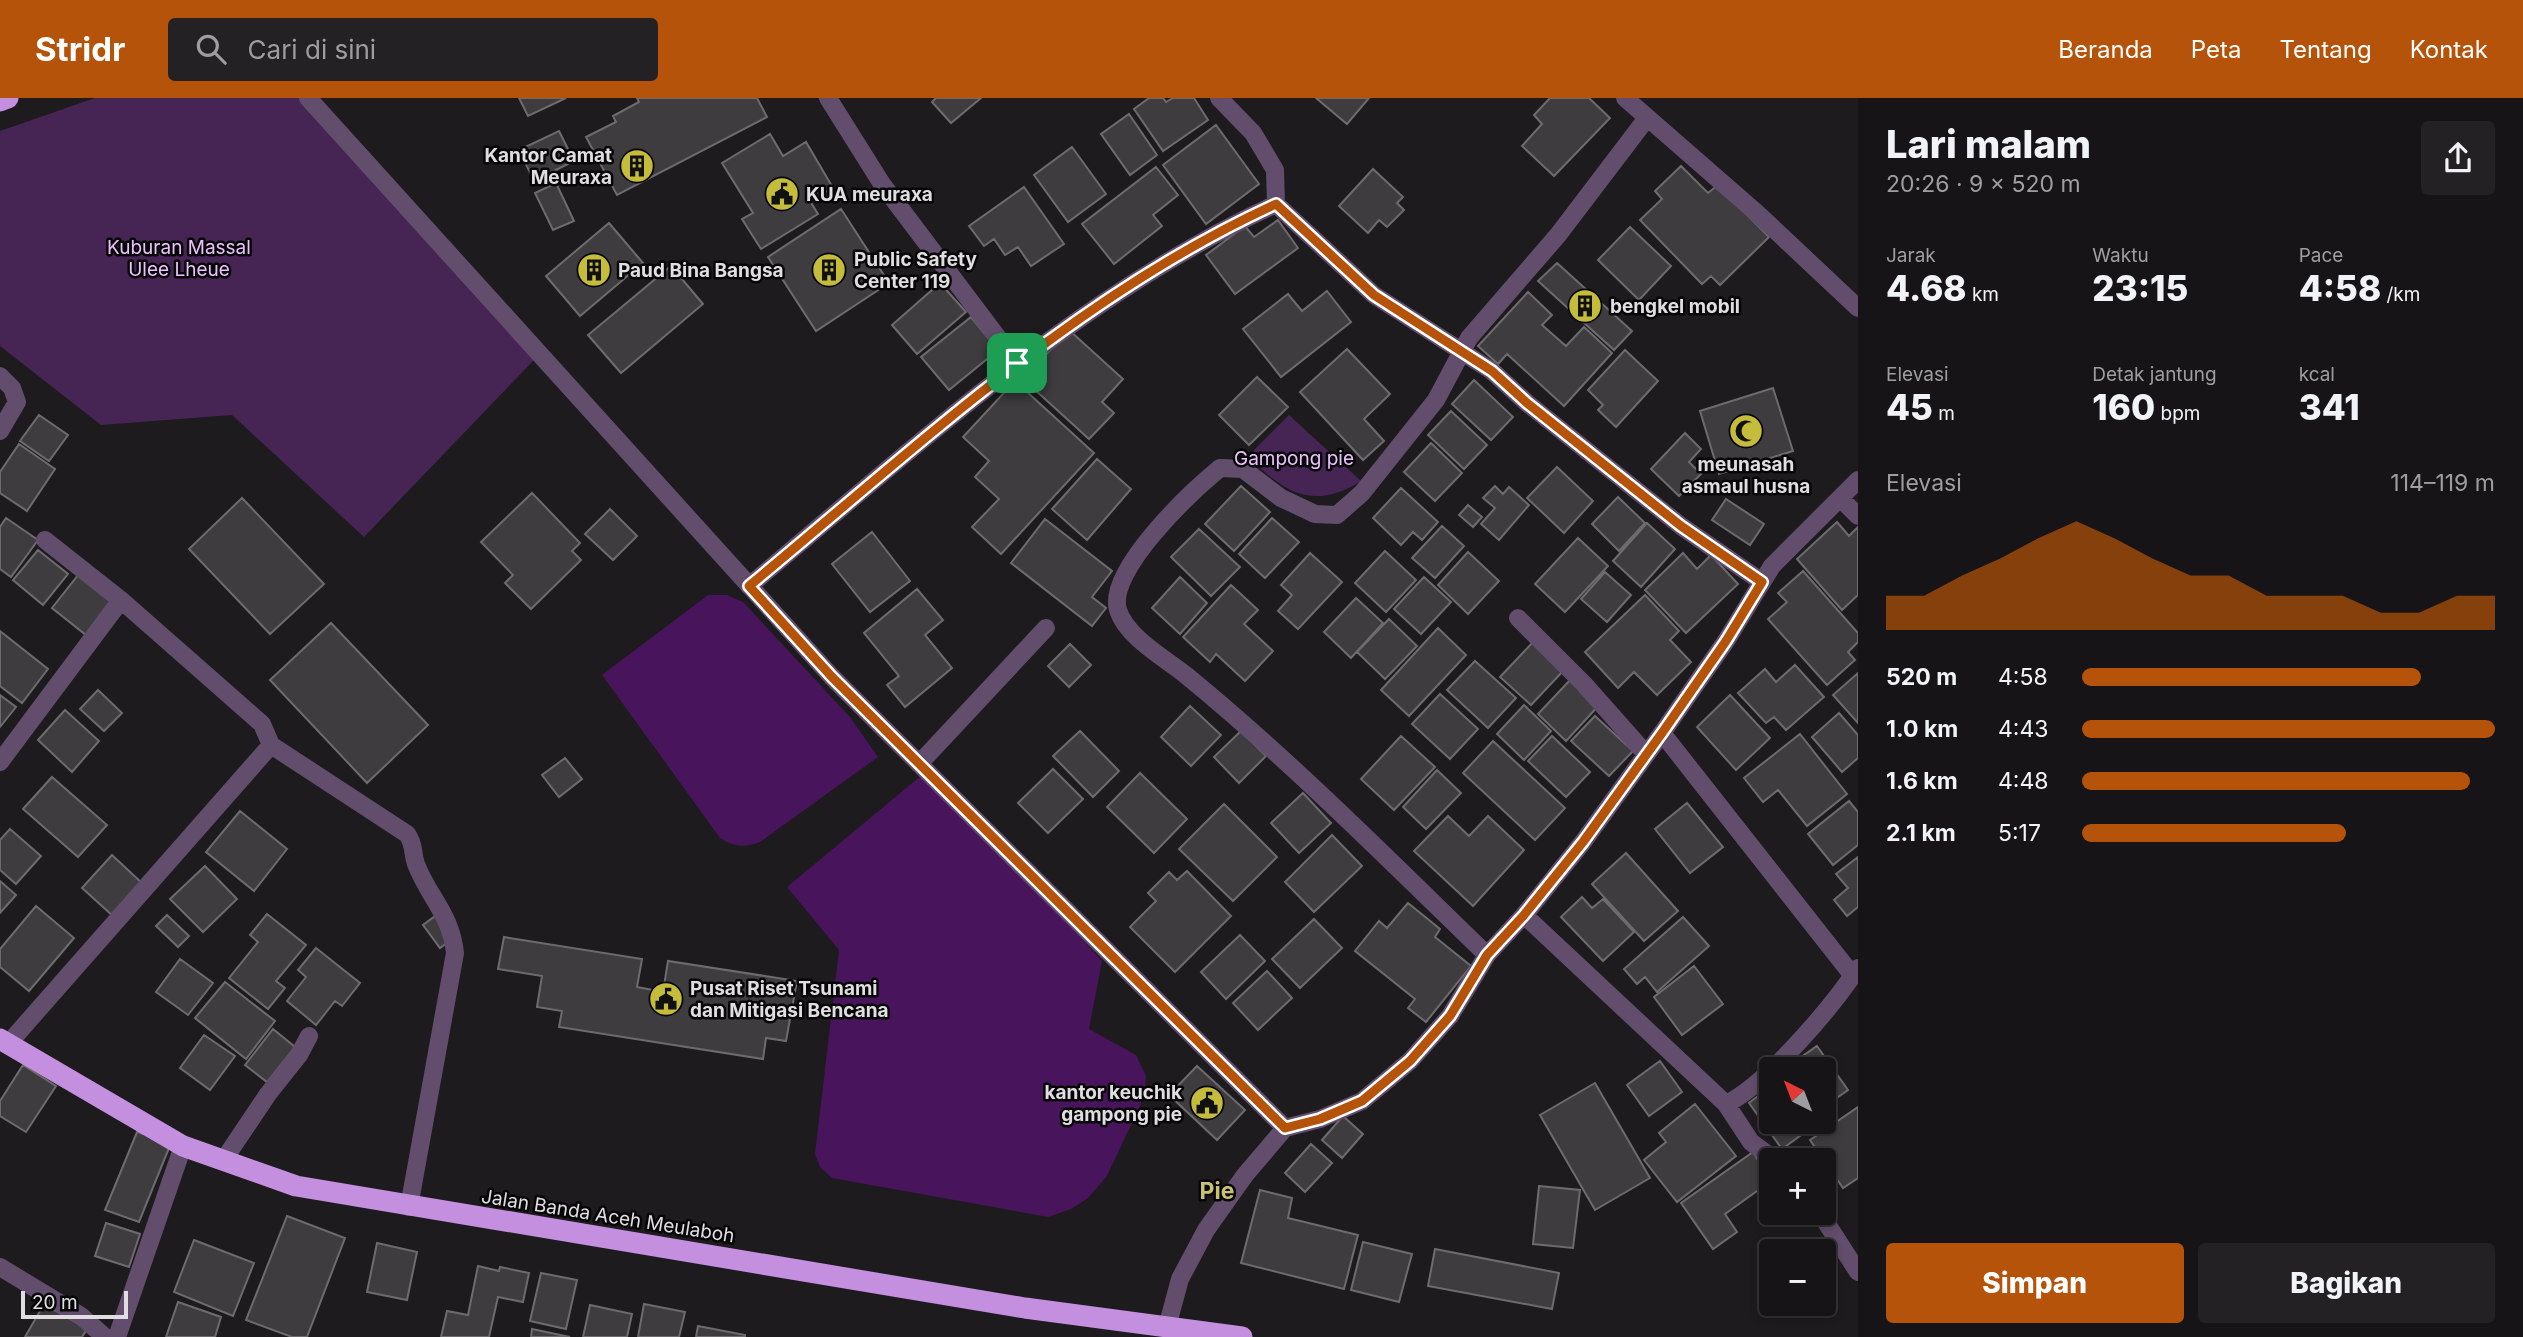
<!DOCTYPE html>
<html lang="id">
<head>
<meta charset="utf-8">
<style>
	:root { --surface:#161416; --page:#232123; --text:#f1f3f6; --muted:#9e9ea1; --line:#353335; --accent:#b45309 }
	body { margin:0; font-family:Inter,sans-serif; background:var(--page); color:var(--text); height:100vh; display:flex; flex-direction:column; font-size:26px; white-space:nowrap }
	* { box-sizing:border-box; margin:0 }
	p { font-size:23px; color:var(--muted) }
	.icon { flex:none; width:38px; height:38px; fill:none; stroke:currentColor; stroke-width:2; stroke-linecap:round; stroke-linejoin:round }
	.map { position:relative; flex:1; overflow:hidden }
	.side { display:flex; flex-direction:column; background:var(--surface); width:665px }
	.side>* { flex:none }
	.needle { width:46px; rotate:318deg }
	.tools { position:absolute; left:1759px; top:959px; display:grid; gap:14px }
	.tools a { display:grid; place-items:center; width:77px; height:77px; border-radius:7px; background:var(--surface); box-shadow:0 4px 10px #0003,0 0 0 2px var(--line); font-size:35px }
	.scale { position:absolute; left:21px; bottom:18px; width:107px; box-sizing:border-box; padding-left:7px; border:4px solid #e0dee0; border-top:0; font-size:19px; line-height:24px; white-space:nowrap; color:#e0dee0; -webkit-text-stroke:5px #070607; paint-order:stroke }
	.pin { position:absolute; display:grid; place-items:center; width:60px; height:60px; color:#fff; margin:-30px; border-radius:14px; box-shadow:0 4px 10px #0006 }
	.round { display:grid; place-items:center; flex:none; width:74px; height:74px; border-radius:7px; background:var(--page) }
	.summary { display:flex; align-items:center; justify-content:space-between; height:119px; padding:0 28px }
	h1 { font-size:38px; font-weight:800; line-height:52px }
	.figures { display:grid; grid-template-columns:repeat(3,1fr); gap:10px; height:119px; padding:7px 28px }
	.figures div { display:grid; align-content:center }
	.figures b { font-size:35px; font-weight:800 }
	.figures small { font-size:19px; font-weight:400 }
	.figures p { font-size:19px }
	.chart { height:196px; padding:14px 28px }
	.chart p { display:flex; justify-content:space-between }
	.chart svg { width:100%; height:126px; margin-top:7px; fill:var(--accent); opacity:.7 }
	.primary-button { display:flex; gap:14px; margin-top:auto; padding:14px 28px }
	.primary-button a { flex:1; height:80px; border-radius:7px; background:var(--accent); color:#fff; font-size:28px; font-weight:800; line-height:80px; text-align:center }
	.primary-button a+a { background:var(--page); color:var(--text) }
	ul { padding:0 28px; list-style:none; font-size:23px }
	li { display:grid; grid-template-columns:112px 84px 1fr; align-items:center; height:52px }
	li i { height:18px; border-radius:9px; background:var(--accent) }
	header { display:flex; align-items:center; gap:42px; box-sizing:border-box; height:98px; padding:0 35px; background:var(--accent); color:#fff }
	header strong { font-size:33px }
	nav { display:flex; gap:38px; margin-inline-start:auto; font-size:24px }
	.search { width:490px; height:63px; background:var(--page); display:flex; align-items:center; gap:18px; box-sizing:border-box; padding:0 24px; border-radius:7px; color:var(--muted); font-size:26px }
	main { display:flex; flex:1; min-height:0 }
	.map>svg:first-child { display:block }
</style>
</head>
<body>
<header>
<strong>Stridr</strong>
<div class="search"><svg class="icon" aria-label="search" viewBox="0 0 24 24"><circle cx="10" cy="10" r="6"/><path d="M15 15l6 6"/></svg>Cari di sini</div>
<nav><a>Beranda</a><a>Peta</a><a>Tentang</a><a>Kontak</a></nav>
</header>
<main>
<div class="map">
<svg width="1858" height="1239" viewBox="0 0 1858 1239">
	<rect width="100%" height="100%" fill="#1d1b1e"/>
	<path fill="#462454" d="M95,0H302L535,261L364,439L232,317L101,327L0,248V33Z
		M1289,317L1361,383C1314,413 1284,395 1248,358Z"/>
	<path fill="#48145c" d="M708,497H727L743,504L850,619L878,659L760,744C744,750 734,749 720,740L602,577Z
		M928,672L1102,863L1089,931L1136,957L1146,978L1144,999L1107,1078L1088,1100L1071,1111L1048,1119L832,1080L820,1069L815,1056L839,852L787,789Z"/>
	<path fill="#3e3c3f" stroke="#6e6b6f" stroke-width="2" d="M519,0H566L528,18Z
		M637,0H757L767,19L617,97L586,39L616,24L613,18L639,4Z
		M936,0H981L951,25L932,4Z
		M1149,0H1163L1166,4L1173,0H1194L1208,22L1163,53L1134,11Z
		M1316,0H1369L1347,26Z
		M1550,0H1589L1610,20L1554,78L1522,48L1542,26L1534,17Z
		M1129,16L1157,57L1130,77L1101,36Z
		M1216,27L1259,86L1206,126L1163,67Z
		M559,33L574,63L534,83L519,52Z
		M770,36L783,58L806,44L833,90L810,103L818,116L761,151L742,121L753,115L722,65Z
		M1072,49L1106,96L1068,124L1034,77Z
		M1681,68L1708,95L1718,87L1769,139L1720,187L1711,178L1702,186L1640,122L1662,101L1655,93Z
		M1156,69L1178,97L1153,117L1162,128L1114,166L1082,126Z
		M1373,71L1403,99L1397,105L1404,112L1387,129L1379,122L1368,135L1339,108Z
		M556,85L574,123L553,132L535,95Z
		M1024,89L1064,146L1031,168L1018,149L1005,157L994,141L984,148L969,128Z
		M841,111L889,185L816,233L768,159Z
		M1278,122L1298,150L1235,196L1206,157L1245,128L1254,139Z
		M609,125L643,165L580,218L546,178Z
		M1630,129L1671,168L1639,202L1598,162Z
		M1557,165L1632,233L1614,252L1538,183Z
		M671,168L703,206L621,275L588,237Z
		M940,185L966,214L917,256L892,227Z
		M1327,193L1351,224L1281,279L1243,231L1288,196L1302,213Z
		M1528,194L1552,217L1542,227L1566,248L1584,229L1612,255L1564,308L1507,256L1498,266L1478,248Z
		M971,219L998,252L949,292L921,259Z
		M1069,232L1123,281L1102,304L1114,315L1089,341L1023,281Z
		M1347,251L1390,296L1364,321L1384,343L1363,362L1300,294Z
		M1625,252L1658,283L1616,329L1598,312L1603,307L1588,292Z
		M1257,279L1288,309L1249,347L1219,317Z
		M1474,282L1513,319L1491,342L1452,306Z
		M1015,283L1094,355L1001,456L972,429L999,401L975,379L989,363L963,339Z
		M1773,290L1793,353L1719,376L1700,313Z
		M1451,313L1487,347L1464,371L1428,337Z
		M39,317L68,337L49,363L20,343Z
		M1685,335L1701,351L1689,364L1701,376L1679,398L1651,371Z
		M1431,345L1462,375L1435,403L1404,374Z
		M19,346L55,371L27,413L0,395V374Z
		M1097,361L1131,391L1087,442L1052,411Z
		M1557,369L1593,403L1564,435L1527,400Z
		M1241,388L1270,414L1234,453L1205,426Z
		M1495,388L1503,396L1509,389L1529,407L1499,442L1481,426L1495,410L1483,400Z
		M1401,390L1438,424L1422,442L1413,434L1401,447L1373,420Z
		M532,395L580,445L572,453L581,462L531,511L505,485L513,477L481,444Z
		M1618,399L1645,425L1619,453L1592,426Z
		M242,400L324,486L270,536L189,451Z
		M1726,401L1764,426L1750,447L1712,422Z
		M1468,407L1482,419L1473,429L1459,417Z
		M610,411L637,438L613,462L585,436Z
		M6,420L38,442L11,479L0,471V429Z
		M1272,420L1299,444L1265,480L1239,456Z
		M1045,421L1112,473L1092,499L1106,510L1092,528L1011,465Z
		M1837,424L1849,438L1858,429V497L1842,512L1797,461Z
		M1647,425L1675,451L1641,489L1613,463Z
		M1442,428L1464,448L1435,480L1412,460Z
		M1199,431L1240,469L1211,498L1171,459Z
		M872,434L910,483L870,514L832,466Z
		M1578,440L1608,468L1565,514L1535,486Z
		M38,452L68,476L43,507L13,482Z
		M1385,453L1416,482L1386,514L1355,485Z
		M1468,454L1499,483L1468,516L1438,487Z
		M1310,455L1342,484L1298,531L1278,513L1292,497L1281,487Z
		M1683,455L1697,471L1711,457L1738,486L1686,535L1645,492Z
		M1803,473L1858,535V544L1848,554L1855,562L1827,587L1768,521L1787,504L1778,495Z
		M1605,474L1631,497L1607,524L1581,501Z
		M79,476L113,504L86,537L52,510Z
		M1180,479L1207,505L1180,536L1152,510Z
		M1424,479L1451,504L1421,536L1394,511Z
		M1231,487L1258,512L1244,526L1273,553L1245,583L1216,556L1210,564L1183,539Z
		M917,491L943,522L925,537L952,570L905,609L887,587L899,578L864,535Z
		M1645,497L1679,533L1670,542L1691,564L1657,597L1634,574L1618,590L1585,554Z
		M1356,500L1383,525L1351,560L1324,534Z
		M1389,521L1417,548L1385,581L1357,554Z
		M331,525L428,627L367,685L270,582Z
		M1438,530L1466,557L1409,618L1381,592Z
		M0,533L48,571L22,605L0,588Z
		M1534,543L1564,572L1531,607L1500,579Z
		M1070,546L1091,567L1069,589L1048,568Z
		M1475,563L1516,600L1488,630L1447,592Z
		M1795,567L1824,599L1786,632L1774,619L1766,625L1738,595L1765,571L1776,584Z
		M1858,575V625L1833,597Z
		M1572,580L1600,606L1566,643L1538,616Z
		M98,592L122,615L104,633L80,611Z
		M1440,596L1478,631L1450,661L1412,626Z
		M0,597L16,609L0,629Z
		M1730,597L1770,640L1736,672L1697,629Z
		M1524,607L1551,633L1524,662L1497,636Z
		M1190,608L1221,637L1191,668L1161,639Z
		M65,612L99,643L72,674L38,642Z
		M1839,615L1858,637V660L1842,674L1812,639Z
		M1595,618L1633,653L1609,678L1571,643Z
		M1080,633L1119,673L1093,699L1053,658Z
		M1241,633L1266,658L1239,685L1214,659Z
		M1800,636L1847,696L1807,728L1778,692L1763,704L1744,680Z
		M1401,638L1435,669L1394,712L1361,681Z
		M1552,638L1590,674L1566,699L1528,663Z
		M1493,643L1565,710L1535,742L1463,675Z
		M565,660L582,681L559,699L542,677Z
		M1053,671L1083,701L1048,735L1018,705Z
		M1437,672L1461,695L1426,731L1403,709Z
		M1140,675L1187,721L1154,755L1107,709Z
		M52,679L107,727L78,759L23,711Z
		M1303,695L1331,725L1299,755L1271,725Z
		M1849,703L1858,714V747L1833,767L1808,736Z
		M1687,705L1723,749L1690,775L1655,731Z
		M1224,706L1277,759L1233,803L1179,751Z
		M240,713L287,751L254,793L206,754Z
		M1448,718L1469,738L1488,718L1524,752L1473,808L1414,753Z
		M10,731L41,758L16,786L0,772V742Z
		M1332,737L1362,768L1314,814L1285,784Z
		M1626,755L1678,813L1644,843L1592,786Z
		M112,757L143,786L113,818L82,790Z
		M1858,759V809L1847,818L1834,802L1848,790L1836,776Z
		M205,768L237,801L203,834L170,801Z
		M1187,773L1231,818L1175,874L1130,829L1156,803L1148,795L1169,774L1177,782Z
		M0,783L16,797L0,815Z
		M1582,799L1592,810L1603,801L1634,834L1603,863L1561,819Z
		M1408,805L1440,831L1435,839L1471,868L1426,924L1408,910L1415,901L1355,853L1379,823L1387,830Z
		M36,808L74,840L29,893L0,869V851Z
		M267,816L306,847L276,883L285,890L268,911L229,880L258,844L250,837Z
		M438,816L455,839L440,850L423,827Z
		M167,817L189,838L178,849L156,828Z
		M1683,819L1709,848L1657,894L1645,879L1637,886L1624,871Z
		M1314,821L1342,850L1300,890L1272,861Z
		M1240,837L1265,863L1226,901L1201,874Z
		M504,839L642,861L637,889L663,894L668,863L797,883L786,943L766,940L763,961L559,929L562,913L537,909L542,878L498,871Z
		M316,850L360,885L342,908L335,903L316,927L287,903L306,879L298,872Z
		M180,861L213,885L188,917L156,894Z
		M1694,868L1723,906L1682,937L1654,899Z
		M1267,873L1292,900L1258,932L1233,905Z
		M225,884L275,923L246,961L195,920Z
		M273,931L295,949L267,984L245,967Z
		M204,937L235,958L210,992L180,970Z
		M1817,948L1848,992L1824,1009V971H1784Z
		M1660,963L1682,994L1649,1018L1627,987Z
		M23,967L56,988L26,1034L0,1018V1003Z
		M1197,968L1245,1012L1217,1042L1169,997Z
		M1595,985L1650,1080L1595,1112L1540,1017Z
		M1771,988V1024L1816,1026L1782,1051L1749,1005Z
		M1695,1006L1736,1058L1677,1104L1644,1062L1666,1044L1659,1035Z
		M1858,1009V1080L1843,1090L1810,1042Z
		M1343,1018L1363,1036L1342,1060L1322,1042Z
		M137,1034L171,1045L139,1124L105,1112Z
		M1311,1046L1332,1065L1305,1094L1285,1075Z
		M1753,1054L1771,1083L1725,1116L1737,1134L1713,1151L1681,1105Z
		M1539,1088L1580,1092L1573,1150L1533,1146Z
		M1260,1092L1292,1100L1288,1120L1358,1137L1344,1191L1241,1165Z
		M287,1118L345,1140L307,1239H292L246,1222Z
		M106,1125L140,1136L129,1169L95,1158Z
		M194,1142L254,1165L233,1218L174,1194Z
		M1363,1144L1412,1156L1399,1204L1351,1192Z
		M377,1145L417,1154L407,1202L367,1194Z
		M1435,1151L1559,1175L1552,1211L1428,1188Z
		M478,1168L499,1173L500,1169L529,1175L523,1204L498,1199L489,1239H441L447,1213L468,1217Z
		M541,1175L577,1182L566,1231L530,1223Z
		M178,1204L221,1219L215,1239H166Z
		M44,1206L87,1231L82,1239H25Z
		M644,1206L685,1214L679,1239H638Z
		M590,1207L632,1216L627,1239H583Z
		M698,1228L745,1237V1239H696Z
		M532,1231L570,1239H531Z"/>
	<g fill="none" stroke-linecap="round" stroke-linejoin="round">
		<path stroke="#624d6c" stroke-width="18" d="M308,0L832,579L1285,1030
			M828,0L882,86L1017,265
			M1219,0L1253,35L1275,72L1276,106L1374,197L1492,273L1527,305L1681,428L1762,484
			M1625,0L1758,116L1858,210
			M0,278L12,290L17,304L0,333
			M1840,400L1858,418
			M749,488C916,349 1078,197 1276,106
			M121,502L262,626L271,647L407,736C415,747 412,755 416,766C429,800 451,816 455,855L409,1109
			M1518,520L1584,586L1646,656
			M1662,635L1853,878
			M0,664L121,502L45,442
			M919,666L1046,530
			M1524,817L1726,1006L1751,1044L1775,1062
			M1487,857C1389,762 1293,665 1187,578C1165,560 1127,540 1118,512C1106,473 1192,393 1220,370L1243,371L1281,400L1315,416L1337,417L1362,395L1436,302L1469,240L1558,137L1647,20
			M8,946L271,647
			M1726,1006C1767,986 1832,909 1858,870
			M223,1063L268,996L299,957L309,938
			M1820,1115L1858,1174
			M0,1169L81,1218L105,1239
			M1167,1229L1180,1181L1206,1132L1245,1077L1285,1030L1320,1021L1362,1003L1410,963L1450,918L1487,857L1524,817L1583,744L1662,635L1726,543L1772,468L1858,382
			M117,1239L183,1048"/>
		<path stroke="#c58fdf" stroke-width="21" d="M0,3L8,0
			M0,941L183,1048L296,1088L1025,1210L1242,1239"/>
	</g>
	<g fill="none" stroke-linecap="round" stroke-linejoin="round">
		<g stroke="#fff" stroke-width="14">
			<path id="route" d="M1276,106L1374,197L1492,273L1527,305L1681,428L1762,484L1726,543L1662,635L1583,744L1524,817L1487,857L1450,918L1410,963L1362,1003L1320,1021L1285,1030L832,579L749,488C916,350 1077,197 1276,106Z"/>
		</g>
		<use href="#route" stroke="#b45309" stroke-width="9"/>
	</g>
	<defs>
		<g id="building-disc" transform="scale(1.75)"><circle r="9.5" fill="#c6bc3c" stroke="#070607"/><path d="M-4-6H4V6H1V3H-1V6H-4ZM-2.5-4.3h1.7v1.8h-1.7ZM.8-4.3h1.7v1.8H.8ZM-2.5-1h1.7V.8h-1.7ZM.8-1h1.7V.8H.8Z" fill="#111"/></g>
		<g id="civic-disc" transform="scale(1.75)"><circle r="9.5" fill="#c6bc3c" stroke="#070607"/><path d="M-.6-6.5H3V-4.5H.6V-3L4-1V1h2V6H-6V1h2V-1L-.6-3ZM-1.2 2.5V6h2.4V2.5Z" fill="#111"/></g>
		<g id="mosque-disc" transform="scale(1.75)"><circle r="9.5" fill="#c6bc3c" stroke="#070607"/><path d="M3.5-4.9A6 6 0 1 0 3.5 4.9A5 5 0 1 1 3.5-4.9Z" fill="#111"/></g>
	</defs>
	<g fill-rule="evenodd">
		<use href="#building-disc" x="637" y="68"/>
		<use href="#civic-disc" x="782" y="96"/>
		<use href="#building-disc" x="594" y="172"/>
		<use href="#building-disc" x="829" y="172"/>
		<use href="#building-disc" x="1585" y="208"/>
		<use href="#mosque-disc" x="1746" y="333"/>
		<use href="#civic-disc" x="666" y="901"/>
		<use href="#civic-disc" x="1207" y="1005"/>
	</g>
	<g text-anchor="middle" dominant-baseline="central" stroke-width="5" stroke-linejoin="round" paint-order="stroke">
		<g font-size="19" font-weight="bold" fill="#e0dee0" stroke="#070607" text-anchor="start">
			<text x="612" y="57" text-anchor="end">Kantor Camat<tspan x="612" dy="22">Meuraxa</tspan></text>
			<text x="806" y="96">KUA meuraxa</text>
			<text x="854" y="161">Public Safety<tspan x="854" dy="22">Center 119</tspan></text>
			<text x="618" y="172">Paud Bina Bangsa</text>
			<text x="1610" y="208">bengkel mobil</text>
			<text x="1746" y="366" text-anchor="middle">meunasah<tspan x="1746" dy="22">asmaul husna</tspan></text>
			<text x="690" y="890">Pusat Riset Tsunami<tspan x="690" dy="22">dan Mitigasi Bencana</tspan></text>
			<text x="1182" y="994" text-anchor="end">kantor keuchik<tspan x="1182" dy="22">gampong pie</tspan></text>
		</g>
		<g font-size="19" fill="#eac1fe" stroke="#070607">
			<text x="179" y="149">Kuburan Massal<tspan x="179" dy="22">Ulee Lheue</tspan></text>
			<text x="1294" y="360">Gampong pie</text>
		</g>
		<g font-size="19" fill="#e0dee0" stroke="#070607">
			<text transform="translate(608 1118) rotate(9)">Jalan Banda Aceh Meulaboh</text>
		</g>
		<g font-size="23" font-weight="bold" fill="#c8c173" stroke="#070607">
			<text x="1217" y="1093">Pie</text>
		</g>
	</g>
</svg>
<div class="tools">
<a><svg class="needle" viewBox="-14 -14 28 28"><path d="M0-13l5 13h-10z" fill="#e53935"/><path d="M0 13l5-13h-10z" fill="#9e9ea1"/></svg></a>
<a>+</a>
<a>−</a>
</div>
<div class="scale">20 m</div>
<div class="pin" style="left:1017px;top:265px;background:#1e9e55"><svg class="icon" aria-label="arrive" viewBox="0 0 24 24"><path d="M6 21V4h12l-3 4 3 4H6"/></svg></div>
</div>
<section class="side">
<div class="summary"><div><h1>Lari malam</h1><p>20:26 · 9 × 520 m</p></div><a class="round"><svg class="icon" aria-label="share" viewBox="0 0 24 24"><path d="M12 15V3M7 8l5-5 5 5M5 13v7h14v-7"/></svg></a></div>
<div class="figures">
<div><p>Jarak</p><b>4.68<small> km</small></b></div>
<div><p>Waktu</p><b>23:15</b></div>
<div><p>Pace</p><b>4:58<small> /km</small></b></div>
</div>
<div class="figures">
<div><p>Elevasi</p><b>45<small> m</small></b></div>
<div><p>Detak jantung</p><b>160<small> bpm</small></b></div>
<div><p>kcal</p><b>341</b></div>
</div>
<div class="chart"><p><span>Elevasi</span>114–119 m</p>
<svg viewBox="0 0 160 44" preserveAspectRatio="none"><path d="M0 44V32L10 32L20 25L30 19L40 12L50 6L60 12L70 19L80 25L90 25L100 32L110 32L120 32L130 38L140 38L150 32L160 32V44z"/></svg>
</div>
<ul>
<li><b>520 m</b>4:58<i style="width:82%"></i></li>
<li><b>1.0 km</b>4:43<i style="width:100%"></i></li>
<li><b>1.6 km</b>4:48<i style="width:94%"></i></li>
<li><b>2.1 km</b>5:17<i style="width:64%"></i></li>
</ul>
<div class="primary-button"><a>Simpan</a><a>Bagikan</a></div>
</section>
</main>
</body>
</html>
